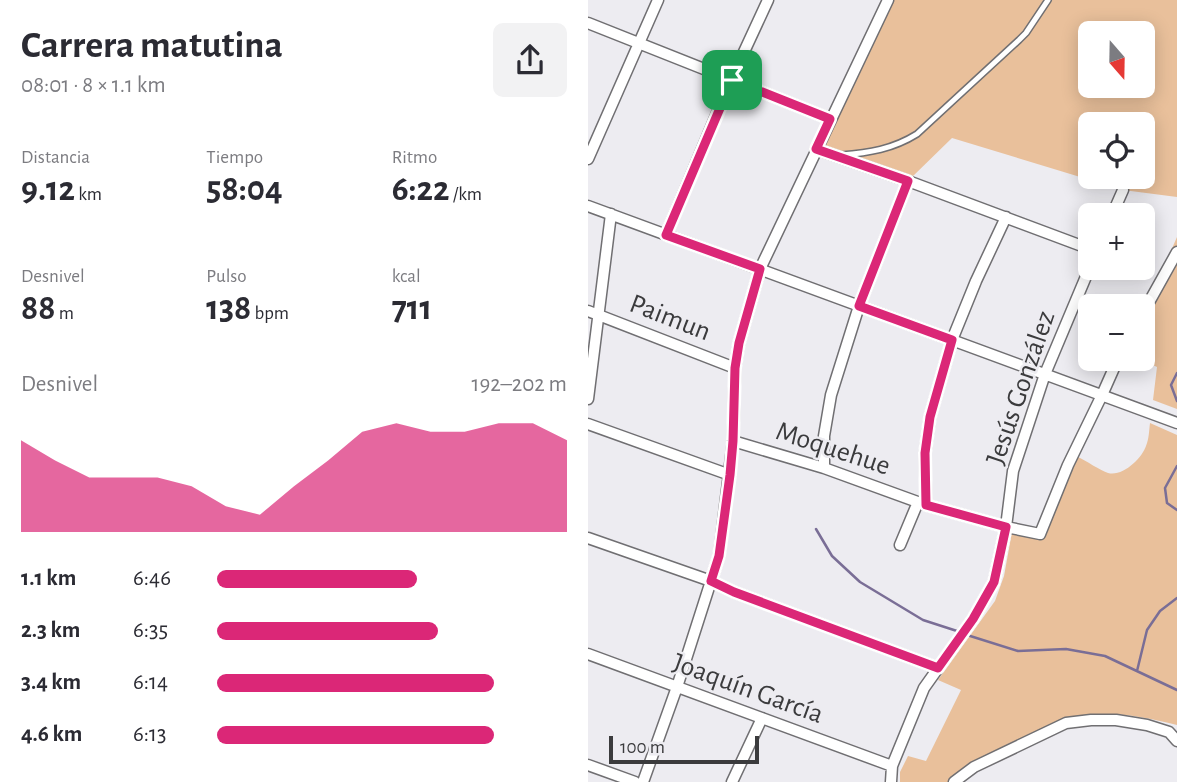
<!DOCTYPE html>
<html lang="es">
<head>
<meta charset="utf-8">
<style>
	:root { --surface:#fff; --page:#f2f2f3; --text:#2b2b33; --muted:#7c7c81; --accent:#db2777 }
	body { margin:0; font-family:"Alegreya Sans",sans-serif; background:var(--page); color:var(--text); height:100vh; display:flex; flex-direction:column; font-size:26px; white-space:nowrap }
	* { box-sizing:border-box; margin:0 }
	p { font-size:23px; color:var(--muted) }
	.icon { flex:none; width:38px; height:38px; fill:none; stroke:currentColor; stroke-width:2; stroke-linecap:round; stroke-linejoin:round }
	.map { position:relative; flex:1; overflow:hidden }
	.sheet { display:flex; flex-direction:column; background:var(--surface); width:588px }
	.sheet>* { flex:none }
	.needle { width:46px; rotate:160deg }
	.tools { position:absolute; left:490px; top:21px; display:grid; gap:14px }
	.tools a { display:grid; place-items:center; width:77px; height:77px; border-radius:10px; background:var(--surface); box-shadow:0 4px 18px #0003; font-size:35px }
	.scale { position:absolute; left:21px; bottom:18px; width:150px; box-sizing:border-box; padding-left:7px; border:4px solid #3b3b3d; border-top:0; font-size:19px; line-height:24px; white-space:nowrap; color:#3b3b3d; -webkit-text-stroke:5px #edecf1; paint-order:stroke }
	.pin { position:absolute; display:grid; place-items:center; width:60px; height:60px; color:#fff; margin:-30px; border-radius:14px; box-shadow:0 4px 10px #0006 }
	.round { display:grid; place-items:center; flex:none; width:74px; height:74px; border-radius:10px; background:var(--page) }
	.headline { display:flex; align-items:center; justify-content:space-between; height:119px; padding:0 21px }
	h1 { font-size:38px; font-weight:700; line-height:52px }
	.figures { display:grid; grid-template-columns:repeat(3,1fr); gap:10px; height:119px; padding:7px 21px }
	.figures div { display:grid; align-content:center }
	.figures b { font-size:35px; font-weight:700 }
	.figures small { font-size:19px; font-weight:400 }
	.figures p { font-size:19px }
	.chart { height:196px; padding:14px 21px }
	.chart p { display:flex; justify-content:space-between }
	.chart svg { width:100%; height:126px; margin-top:7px; fill:var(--accent); opacity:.7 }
	ul { padding:0 21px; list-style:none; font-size:23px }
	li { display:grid; grid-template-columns:112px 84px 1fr; align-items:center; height:52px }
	li i { height:18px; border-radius:9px; background:var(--accent) }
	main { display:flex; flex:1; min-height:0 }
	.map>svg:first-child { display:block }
</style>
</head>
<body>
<main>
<section class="sheet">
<div class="headline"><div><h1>Carrera matutina</h1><p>08:01 · 8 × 1.1 km</p></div><a class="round"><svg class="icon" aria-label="share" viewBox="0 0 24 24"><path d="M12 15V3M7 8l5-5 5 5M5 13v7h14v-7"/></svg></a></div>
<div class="figures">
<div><p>Distancia</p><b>9.12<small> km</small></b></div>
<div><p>Tiempo</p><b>58:04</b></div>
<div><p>Ritmo</p><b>6:22<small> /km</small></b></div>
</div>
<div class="figures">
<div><p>Desnivel</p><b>88<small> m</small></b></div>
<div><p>Pulso</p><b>138<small> bpm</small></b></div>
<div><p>kcal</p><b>711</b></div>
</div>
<div class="chart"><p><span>Desnivel</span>192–202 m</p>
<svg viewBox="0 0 160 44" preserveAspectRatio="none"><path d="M0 44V12L10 19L20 25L30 25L40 25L50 28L60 35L70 38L80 28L90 19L100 9L110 6L120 9L130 9L140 6L150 6L160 12V44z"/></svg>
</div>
<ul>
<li><b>1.1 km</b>6:46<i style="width:57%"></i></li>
<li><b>2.3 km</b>6:35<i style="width:63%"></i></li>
<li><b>3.4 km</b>6:14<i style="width:79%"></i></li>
<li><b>4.6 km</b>6:13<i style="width:79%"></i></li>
</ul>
</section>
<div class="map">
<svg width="589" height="782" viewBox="0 0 589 782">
	<rect width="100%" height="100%" fill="#edecf1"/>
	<path fill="#e9c09b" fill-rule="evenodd" d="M304,0H589V197L535,190L364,138L323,178L232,148ZM502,33H555V86H502ZM502,124H555V177H502Z
		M589,237V409L565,400L569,367L552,359H555V315Z
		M562,423L589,435V725C554,716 520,710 484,717L380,765L367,776L362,782H312V772L320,756L338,761L373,690L350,680L407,601L416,576L424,532L450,539L456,537L490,457C497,460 513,471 520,473C535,477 554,458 558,446C561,439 561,431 562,423Z"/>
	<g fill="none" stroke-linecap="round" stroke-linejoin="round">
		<path stroke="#7a6e96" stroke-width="2.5" d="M589,373L583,385L589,401
			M589,466L577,488L579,503L589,510
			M228,529L244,556L272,582L335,620L369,631
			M379,635L430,651L478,649L517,656L589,690
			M549,671L559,630L572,611L589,598"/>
		<g stroke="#706f72" stroke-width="8">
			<path id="service" d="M253,155C281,153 305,149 329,134L431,40L438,33L460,0"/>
		</g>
		<g stroke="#706f72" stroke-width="13">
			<path id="minor" d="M0,23L242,119
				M228,149L320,181L502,249
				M0,159L70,0
				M0,206L589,423
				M524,215L535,190
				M78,235L143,80L180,0
				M0,311L147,368
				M555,313L589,252
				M0,399L23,214
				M0,424L142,475
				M145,441L236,468L338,505L418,527L452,534L480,465L514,395L530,359
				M236,468V436L243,395L271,306L320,181
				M338,505L337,453L342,417L364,340L388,281L418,217
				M0,538L123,581L146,592L350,668
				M312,545L330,502
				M0,654L304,766
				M0,765L47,782
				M55,782L89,687L131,556L145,441L147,368L151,343L172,269L300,0
				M144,782L174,718
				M303,782L304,766L336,688L385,619L406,582L418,527L425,471L457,374L502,267
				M366,782L386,767L478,723L503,720H528L559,725L581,732L589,741"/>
		</g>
		<use href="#service" stroke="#fff" stroke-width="5"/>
		<use href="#minor" stroke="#fff" stroke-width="10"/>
	</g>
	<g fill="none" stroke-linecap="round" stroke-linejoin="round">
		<g stroke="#fff" stroke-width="14">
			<path id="route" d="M144,80L242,119L228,149L320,181L271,306L364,340L342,417L337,453L338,505L418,527L406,582L385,619L350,668L146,592L123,581L131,556L142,475L145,441L147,368L151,343L172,269L78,235Z"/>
		</g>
		<use href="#route" stroke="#db2777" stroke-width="9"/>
	</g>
	<g text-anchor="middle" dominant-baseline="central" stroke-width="5" stroke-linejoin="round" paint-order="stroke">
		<g font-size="28" fill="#3b3b3d" stroke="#edecf1">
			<text transform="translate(82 318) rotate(21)">Paimun</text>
			<text transform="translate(433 388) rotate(-71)">Jesús González</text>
			<text transform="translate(245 449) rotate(18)">Moquehue</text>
			<text transform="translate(160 689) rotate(20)">Joaquín García</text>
		</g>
	</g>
</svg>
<div class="tools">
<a><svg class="needle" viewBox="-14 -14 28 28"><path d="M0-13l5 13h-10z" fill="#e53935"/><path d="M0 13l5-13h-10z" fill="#7c7c81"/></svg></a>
<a><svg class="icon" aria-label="locate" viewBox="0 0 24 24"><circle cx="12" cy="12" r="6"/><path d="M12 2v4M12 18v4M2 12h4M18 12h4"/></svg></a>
<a>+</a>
<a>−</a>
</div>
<div class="scale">100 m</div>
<div class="pin" style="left:144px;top:80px;background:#1e9e55"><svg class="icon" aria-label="arrive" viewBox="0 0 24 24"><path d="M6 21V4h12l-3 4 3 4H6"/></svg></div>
</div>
</main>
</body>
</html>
